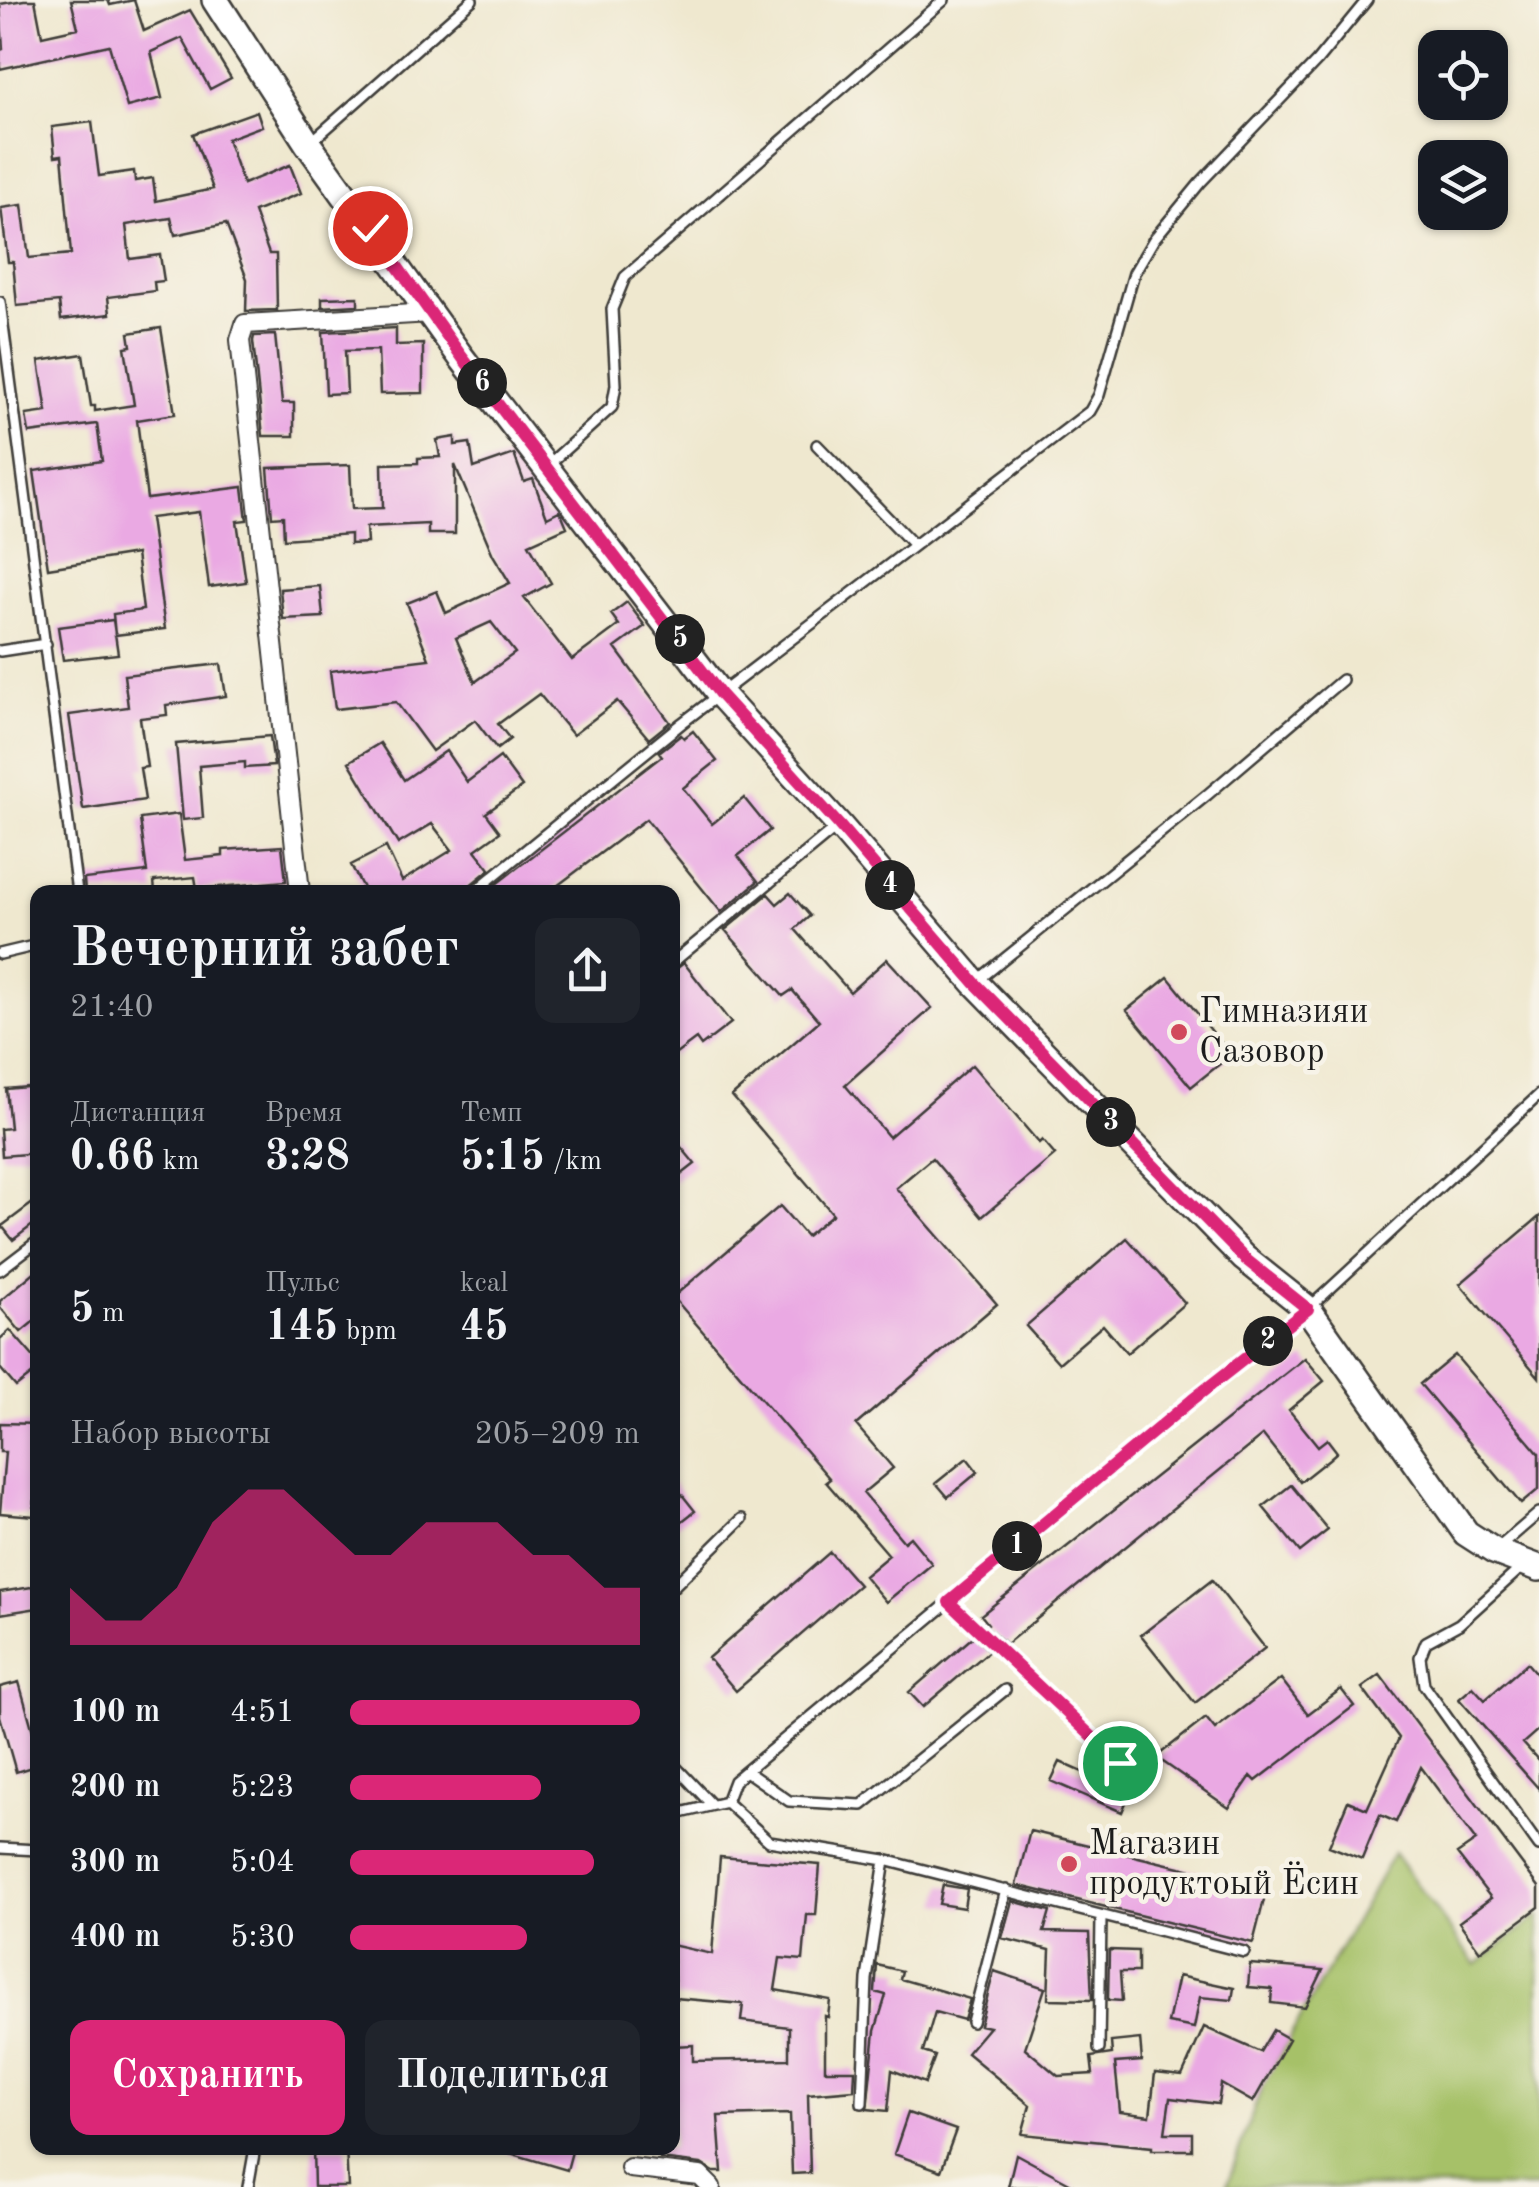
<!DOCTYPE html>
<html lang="ru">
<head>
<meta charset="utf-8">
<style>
	:root { --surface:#171b24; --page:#20242c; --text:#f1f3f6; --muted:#9ea1a6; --accent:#db2777 }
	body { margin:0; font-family:"Old Standard TT",serif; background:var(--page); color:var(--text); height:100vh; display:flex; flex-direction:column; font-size:38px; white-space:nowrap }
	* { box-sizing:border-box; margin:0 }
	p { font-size:32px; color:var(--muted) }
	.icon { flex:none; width:55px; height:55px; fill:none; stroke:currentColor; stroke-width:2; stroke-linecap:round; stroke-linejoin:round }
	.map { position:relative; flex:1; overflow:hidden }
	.sheet { position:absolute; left:30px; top:885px; width:650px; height:1270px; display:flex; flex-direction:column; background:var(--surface); border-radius:20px; box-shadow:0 2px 8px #0004 }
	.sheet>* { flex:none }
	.fabs { position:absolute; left:1418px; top:30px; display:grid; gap:20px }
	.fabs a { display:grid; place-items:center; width:90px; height:90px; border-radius:20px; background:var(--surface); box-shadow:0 2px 8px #0004; font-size:50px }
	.pin { position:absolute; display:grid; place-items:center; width:85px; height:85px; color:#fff; margin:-42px; border:5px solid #fff; border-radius:50%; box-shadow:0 2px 10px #0007 }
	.km { position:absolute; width:50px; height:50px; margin:-25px; border-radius:50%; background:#222; color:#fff; font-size:28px; line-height:50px; text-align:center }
	.round { display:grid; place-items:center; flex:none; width:105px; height:105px; border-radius:20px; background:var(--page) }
	.headline { display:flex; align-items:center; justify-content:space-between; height:170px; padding:0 40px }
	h1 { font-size:55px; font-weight:700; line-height:75px }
	.stats { display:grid; grid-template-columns:repeat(3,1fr); gap:15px; height:170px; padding:10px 40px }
	.stats div { display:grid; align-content:center }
	.stats b { font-size:42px; font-weight:700 }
	.stats small { font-size:28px; font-weight:400 }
	.stats p { font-size:28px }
	.chart { height:280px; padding:20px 40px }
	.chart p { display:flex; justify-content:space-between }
	.chart svg { width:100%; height:180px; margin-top:10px; fill:var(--accent); opacity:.7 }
	.cta { display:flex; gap:20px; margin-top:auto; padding:20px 40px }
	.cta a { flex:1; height:115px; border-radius:20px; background:var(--accent); color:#fff; font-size:40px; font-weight:700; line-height:115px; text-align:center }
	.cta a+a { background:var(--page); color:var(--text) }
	ul { padding:0 40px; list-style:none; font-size:32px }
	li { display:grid; grid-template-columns:160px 120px 1fr; align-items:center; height:75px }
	li i { height:25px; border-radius:12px; background:var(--accent) }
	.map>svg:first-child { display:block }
</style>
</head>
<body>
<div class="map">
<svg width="1539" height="2187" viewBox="0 0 1539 2187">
	<rect width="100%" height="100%" fill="#f7f3e8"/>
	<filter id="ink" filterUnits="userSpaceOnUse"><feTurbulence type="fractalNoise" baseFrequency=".01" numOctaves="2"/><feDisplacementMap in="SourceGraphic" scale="20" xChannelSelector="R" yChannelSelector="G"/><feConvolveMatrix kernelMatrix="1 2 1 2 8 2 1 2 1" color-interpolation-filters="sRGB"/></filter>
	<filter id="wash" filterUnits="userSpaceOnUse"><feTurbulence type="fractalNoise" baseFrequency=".0048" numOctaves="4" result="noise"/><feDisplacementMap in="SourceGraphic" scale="40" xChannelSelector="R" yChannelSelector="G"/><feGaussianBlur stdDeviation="2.25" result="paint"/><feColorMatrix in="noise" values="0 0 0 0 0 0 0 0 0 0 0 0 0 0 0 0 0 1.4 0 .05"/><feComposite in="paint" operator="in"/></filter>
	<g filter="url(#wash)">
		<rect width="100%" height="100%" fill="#efe8cf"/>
		<path fill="#a6c168" stroke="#616e42" stroke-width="2.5" d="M1394,1853L1476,1965L1539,1915V2187H1226L1263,2084Z"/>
		<g id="blocks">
			<path fill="#eaa9e3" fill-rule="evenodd" d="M24,0H35L42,36L78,28L71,0H108L110,5L134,0L144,31L190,10L231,78L210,89L182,38L151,52L162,98L127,107L109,45L0,69V50L3,49L0,4Z
				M257,111L262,126L227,139L243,184L290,165L301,193L254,212L269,254H276L277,310L246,311L247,279L226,224L175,235L171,218L126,225L130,259L160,255L164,281L154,282L155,291L108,297L110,314L61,320L59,302L17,306L13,262H8L1,208L22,205L29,258L71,254L62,155L55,156L52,127L92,122L99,176L134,171L135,181L153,178L156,201L213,189L193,134Z
				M358,297V305L322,307V298Z
				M161,328L175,414L137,420L147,499L243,487L247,520L237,521L246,582L209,587L199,512L150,518L165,629L115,635L113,614L143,610L136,554L48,568L34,471L102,461L97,424L29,433L26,415L47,412L39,361L83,354L91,406H95V411L134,405L125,347L131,346L129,333Z
				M396,328V345L423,344V393L380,394L378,350L345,351L347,393L326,394L323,332Z
				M275,335L282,403H294V436H263L253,341L254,336Z
				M455,437V445L470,443L474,468L514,454L524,482L533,479L547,517L559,511L562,515L567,527L529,544L551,583L524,598L572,660L619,625L611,614L627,602L645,626L615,648L670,722L649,739L617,701L573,735L539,694L498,724L510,739L497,749L475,720L432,751L396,702L335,709L330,671L429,659L407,603L437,591L446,613L510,583L493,555L455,465V534H428V524L366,527L367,543L350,544V534L284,539L283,516L272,517L268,468L350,465L352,509L383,508L382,464L418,463V458L440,457L437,440ZM491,622L515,653L475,682L456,638Z
				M320,586L323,617L283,619L280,589Z
				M113,620L118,654L63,660L58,627Z
				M221,664L226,696L166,705L167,715L140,718L147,767L140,768L145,800L83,809L69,715L128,707L124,675Z
				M693,731L717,761L683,788L712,824L744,798L770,830L738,856L758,881L721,912L646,819L549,892H486L662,756L659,752L681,735L684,738Z
				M270,736L274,766L245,768V762L199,766L203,818L183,820L176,744Z
				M380,743L404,780L446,751L467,782L500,757L522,787L486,813L500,832L475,850L490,869L469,886L466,892H365L351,865L386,847L402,881L452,850L432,824L398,844L349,762Z
				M179,814L185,860L223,856V850L282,846L286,881L197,889L195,877L154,881L155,892H85L84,879L147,872L140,819Z
				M790,893L810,916L795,929L850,992L887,959L932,1008L845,1085L889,1137L972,1065L1039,1143L1042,1140L1055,1155L982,1217L932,1158L896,1188L997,1304L856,1425L893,1468L863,1493L904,1542L910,1537L932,1564L886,1602L864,1576L889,1555L826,1482L830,1479L673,1297L780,1206L806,1236L833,1214L732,1096L819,1021L792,990L783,996L725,930L768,894L777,904Z
				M684,963L731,1023L701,1046L696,1039L672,1057V972Z
				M1168,977L1231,1055L1191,1087L1127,1010Z
				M38,1086V1153L2,1156L0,1129L10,1128L6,1089Z
				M672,1136L695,1164L672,1182Z
				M38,1199V1221L13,1240L2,1226Z
				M1539,1217V1377L1460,1284Z
				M1127,1238L1185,1303L1127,1353L1103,1325L1059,1363L1026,1326Z
				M38,1269V1318L21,1332L0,1307V1301Z
				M10,1330L38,1362V1370L16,1387L0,1368V1339Z
				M1455,1355L1539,1454V1489L1521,1504L1420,1384Z
				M1305,1358L1324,1381L1289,1410L1318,1446L1327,1439L1337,1452L1329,1459L1300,1482L1263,1435L1006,1644L986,1626L988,1624L981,1615Z
				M0,1423L38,1424L34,1516L0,1513L5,1452H0Z
				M967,1458L978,1472L948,1497L936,1483Z
				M672,1482L695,1511L672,1529Z
				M1291,1485L1328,1530L1300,1552L1263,1507Z
				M830,1552L859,1585L736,1691L708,1658Z
				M1212,1580L1265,1648L1195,1703L1141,1635Z
				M38,1586V1608L0,1614V1592Z
				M974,1636L989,1651L923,1707L909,1692Z
				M1527,1663L1539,1677V1729L1523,1743L1539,1761V1789L1459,1699L1473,1687L1485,1700Z
				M1380,1675L1539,1887V1907L1480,1951L1459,1922L1491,1898L1457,1854L1476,1841L1421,1767L1396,1822L1380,1815L1362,1859L1329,1846L1348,1801L1367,1809L1399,1738L1362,1688Z
				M1281,1679L1308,1714L1341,1689L1354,1706L1256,1781L1251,1776L1229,1808L1156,1757L1206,1718L1215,1729Z
				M19,1682L34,1735L38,1734V1765L16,1772L0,1716V1687Z
				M1060,1762L1130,1793L1122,1812L1051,1781Z
				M1030,1831L1267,1888L1253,1943L1016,1885Z
				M720,1857L820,1865L816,1915H807L803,1960L780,1958L775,1990L830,2000L828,2017L825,2016V2070H855L854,2090L808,2094L810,2173L792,2174L790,2114L718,2116L722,2172H714L701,2164L660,2159V2148H672V2046L693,2045V2061L789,2059V2027L741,2021L743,2004L675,1998L672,1945L712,1954Z
				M943,1885L967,1889L964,1908L939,1904Z
				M1012,1901L1050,1911L1044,1932L1089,1933L1092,2000L1048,1999L1050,1950L1002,1938Z
				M1109,1950L1138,1951V1972H1120L1122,2001L1108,2000Z
				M1250,1964L1323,1970L1305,2007L1271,2003L1272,1989L1248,1987Z
				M877,1965L902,1971L900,1979L970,1999L964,2020L935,2012L923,2052L935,2056L925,2083L892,2070L888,2111L867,2109L875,2031L886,1995L875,1992Z
				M994,1971L1045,1988L1025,2048L1058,2076L1093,2074L1091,2057L1112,2054L1111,2042L1140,2039L1142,2061L1115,2063L1120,2112L1150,2116L1155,2073L1182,2076L1204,2027L1260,2052L1273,2030L1289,2039L1253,2102L1221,2084L1218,2104L1170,2098L1165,2133H1192V2150H1152V2147L1022,2134L1030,2105L967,2053L989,2027L980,2025Z
				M1178,1976L1234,1988L1232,2000L1200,1997L1194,2028L1168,2023Z
				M908,2113L956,2130L941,2171L894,2154Z
				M313,2148H346L348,2187H314Z
				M507,2148H573L567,2170L506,2152Z
				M1016,2154L1077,2187H1008Z"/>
		</g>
	</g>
	<g filter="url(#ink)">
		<use href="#blocks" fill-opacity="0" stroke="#3c3b37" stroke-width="2.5"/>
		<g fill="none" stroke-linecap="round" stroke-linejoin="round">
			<g stroke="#3c3b37" stroke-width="14">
				<path id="lane" d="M311,142L472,0
					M0,302L77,892
					M817,445L914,545
					M548,465L612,407L616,385L612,309L625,277L944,0
					M0,651L46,644
					M474,892L682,723L1090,411L1099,395L1134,273L1154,239L1200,183L1317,61L1367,0
					M0,954L38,945
					M672,963L837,827
					M977,981L1207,795L1342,680
					M0,1270L38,1241
					M1496,1550L1539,1513
					M1523,1566L1459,1624L1426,1642L1420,1657L1424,1685L1539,1846
					M672,1588L742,1519
					M949,1602L1120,1763
					M672,1763L712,1805
					M746,1771L789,1801L862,1805L1005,1690
					M726,1802L769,1841L885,1860L1244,1952
					M672,1815L726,1802L734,1781L1192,1400L1308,1309L1539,1095
					M0,1848L38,1850
					M972,2022L1006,1890
					M1099,2049L1101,1918
					M862,2103L867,1979L885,1860
					M248,2187L255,2148"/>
			</g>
			<g stroke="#3c3b37" stroke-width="22">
				<path id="street" d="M300,892L240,340L245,324L431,313
					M630,2168L700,2176L711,2187"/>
			</g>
			<g stroke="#3c3b37" stroke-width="30">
				<path id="secondary" d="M215,0L308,144L461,357L720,694L839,825L975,983L1244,1258L1308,1309L1466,1533L1494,1551L1539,1568"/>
			</g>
			<use href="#lane" stroke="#fff" stroke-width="9"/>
			<use href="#street" stroke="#fff" stroke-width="18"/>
			<use href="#secondary" stroke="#fff" stroke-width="25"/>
		</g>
	</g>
	<g fill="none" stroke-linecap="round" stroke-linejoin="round" filter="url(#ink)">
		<g stroke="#fff" stroke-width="20">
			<path id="route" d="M370,228L462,357L720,694L839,825L975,983L1244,1258L1308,1309L1192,1400L949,1602L1120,1763"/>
		</g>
		<use href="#route" stroke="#db2777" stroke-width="12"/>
	</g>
	<g fill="#d1495b" stroke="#f7f3e8" stroke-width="4">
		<circle cx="1179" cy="1032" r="10"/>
		<circle cx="1069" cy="1864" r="10"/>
	</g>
	<g text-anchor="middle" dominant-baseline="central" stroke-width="9" stroke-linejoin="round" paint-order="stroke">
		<g font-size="35" fill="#1c1c1c" stroke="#f7f3e8" text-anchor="start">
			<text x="1199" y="1012">Гимназияи<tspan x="1199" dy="40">Сазовор</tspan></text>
			<text x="1089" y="1844">Магазин<tspan x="1089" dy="40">продуктоый Ёсин</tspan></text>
		</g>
	</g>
</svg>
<div class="fabs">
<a><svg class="icon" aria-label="locate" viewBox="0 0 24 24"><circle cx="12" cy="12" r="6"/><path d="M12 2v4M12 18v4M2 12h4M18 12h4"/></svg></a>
<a><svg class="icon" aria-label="layers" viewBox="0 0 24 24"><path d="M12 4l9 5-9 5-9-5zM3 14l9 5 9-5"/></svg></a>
</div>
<div class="pin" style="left:1120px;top:1763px;background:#1e9e55"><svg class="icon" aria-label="arrive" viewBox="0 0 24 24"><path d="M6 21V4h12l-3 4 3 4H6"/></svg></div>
<div class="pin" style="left:370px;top:228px;background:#d93025"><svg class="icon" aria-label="check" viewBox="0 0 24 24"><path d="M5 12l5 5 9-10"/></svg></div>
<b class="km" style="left:1017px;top:1546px">1</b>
<b class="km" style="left:1268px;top:1341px">2</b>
<b class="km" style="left:1111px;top:1122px">3</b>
<b class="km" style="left:890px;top:885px">4</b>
<b class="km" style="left:680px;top:639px">5</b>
<b class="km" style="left:482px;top:383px">6</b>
<section class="sheet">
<div class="headline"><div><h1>Вечерний забег</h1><p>21:40</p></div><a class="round"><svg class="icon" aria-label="share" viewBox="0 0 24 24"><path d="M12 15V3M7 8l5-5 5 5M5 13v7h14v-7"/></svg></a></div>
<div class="stats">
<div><p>Дистанция</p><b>0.66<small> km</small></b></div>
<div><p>Время</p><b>3:28</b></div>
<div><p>Темп</p><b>5:15<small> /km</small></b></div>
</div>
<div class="stats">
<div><b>5<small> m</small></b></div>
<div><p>Пульс</p><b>145<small> bpm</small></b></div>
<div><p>kcal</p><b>45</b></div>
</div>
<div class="chart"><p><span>Набор высоты</span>205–209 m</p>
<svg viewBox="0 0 160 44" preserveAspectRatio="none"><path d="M0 44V30L10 38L20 38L30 30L40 14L50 6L60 6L70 14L80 22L90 22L100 14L110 14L120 14L130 22L140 22L150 30L160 30V44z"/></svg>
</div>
<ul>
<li><b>100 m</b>4:51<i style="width:100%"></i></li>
<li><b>200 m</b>5:23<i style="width:66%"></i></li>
<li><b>300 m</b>5:04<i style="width:84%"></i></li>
<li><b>400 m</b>5:30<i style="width:61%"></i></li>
</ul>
<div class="cta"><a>Сохранить</a><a>Поделиться</a></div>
</section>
</div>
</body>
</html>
